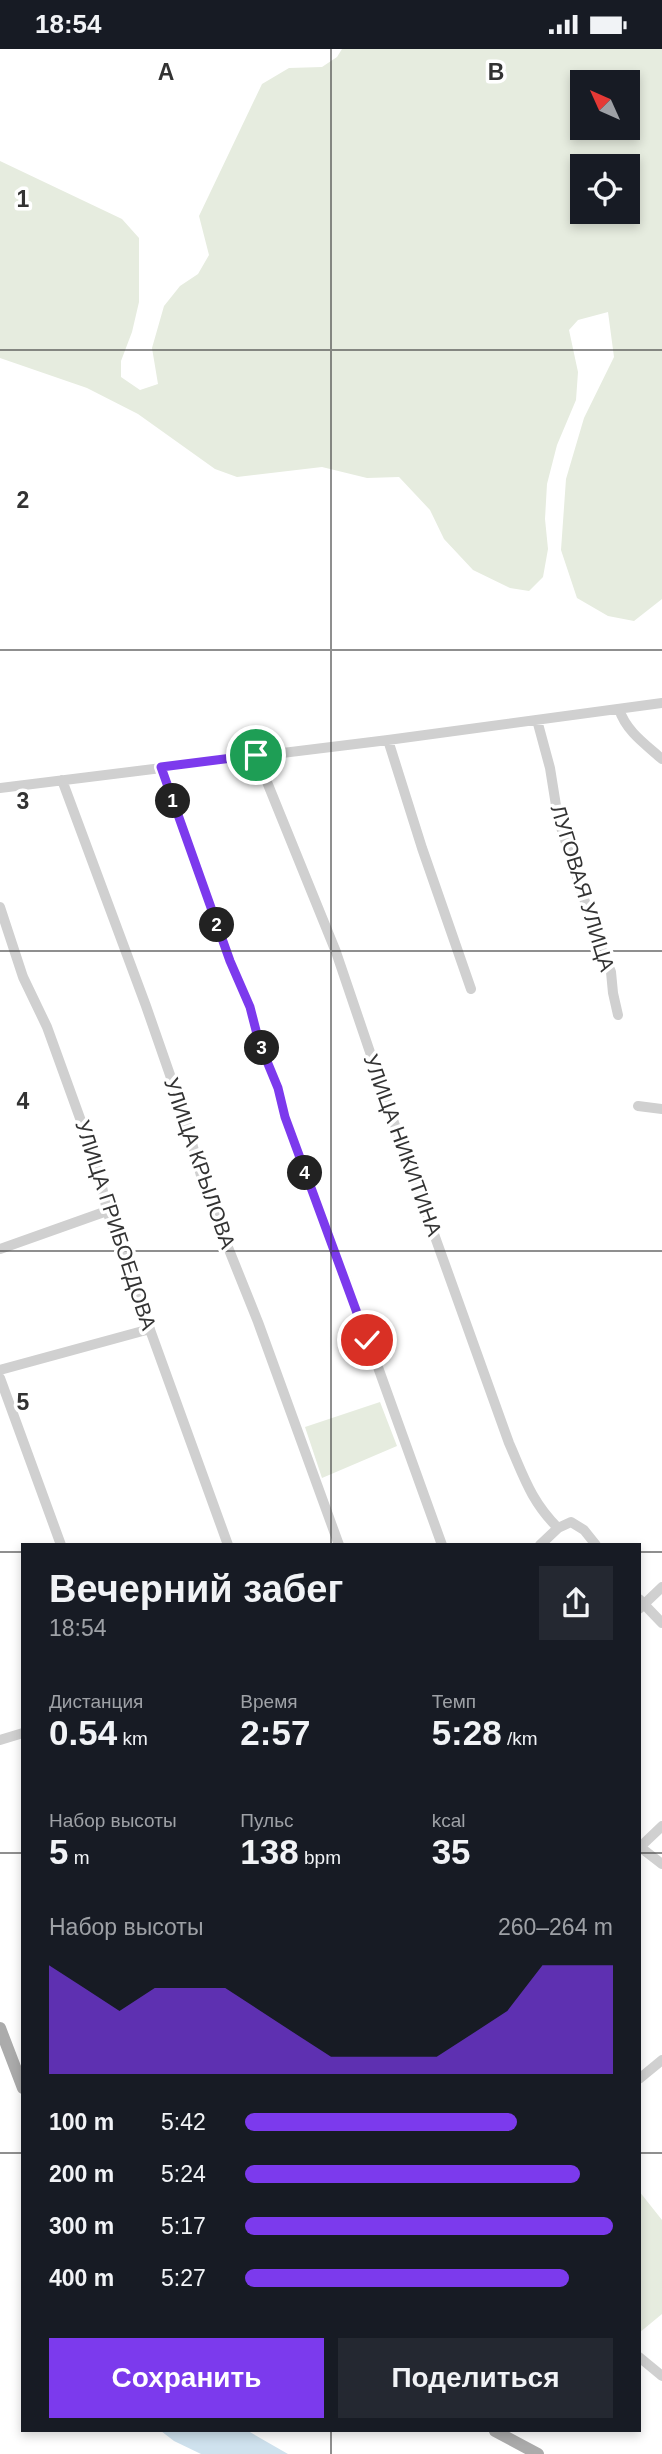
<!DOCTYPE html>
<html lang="ru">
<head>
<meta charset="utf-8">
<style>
	:root { --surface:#171b24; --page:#242831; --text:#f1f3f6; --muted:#9ea1a6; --accent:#7c3aed }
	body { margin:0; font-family:Helvetica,sans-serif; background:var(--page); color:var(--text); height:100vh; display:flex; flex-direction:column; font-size:26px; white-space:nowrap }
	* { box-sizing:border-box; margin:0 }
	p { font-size:23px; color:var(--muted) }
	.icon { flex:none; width:38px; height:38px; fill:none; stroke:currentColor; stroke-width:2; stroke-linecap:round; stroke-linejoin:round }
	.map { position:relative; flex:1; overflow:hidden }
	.details { position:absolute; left:21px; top:1494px; width:620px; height:889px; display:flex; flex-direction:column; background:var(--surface); border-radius:0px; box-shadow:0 4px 10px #0003 }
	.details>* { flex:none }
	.needle { width:46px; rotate:315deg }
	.fabs { position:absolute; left:570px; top:21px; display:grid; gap:14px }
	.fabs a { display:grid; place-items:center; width:70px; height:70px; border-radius:0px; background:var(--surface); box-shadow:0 4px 10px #0003; font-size:35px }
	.pin { position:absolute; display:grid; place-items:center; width:60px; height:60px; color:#fff; margin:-30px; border:4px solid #fff; border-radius:50%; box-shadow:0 2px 7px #0007 }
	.km { position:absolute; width:35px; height:35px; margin:-18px; border-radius:50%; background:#222; color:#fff; font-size:19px; line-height:35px; text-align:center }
	.round { display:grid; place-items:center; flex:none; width:74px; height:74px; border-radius:0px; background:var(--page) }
	.headline { display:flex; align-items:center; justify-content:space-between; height:119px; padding:0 28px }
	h1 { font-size:38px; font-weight:600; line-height:52px }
	.figures { display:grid; grid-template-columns:repeat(3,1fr); gap:10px; height:119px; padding:7px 28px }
	.figures div { display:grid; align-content:center }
	.figures b { font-size:35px; font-weight:600 }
	.figures small { font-size:19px; font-weight:400 }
	.figures p { font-size:19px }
	.chart { height:196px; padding:14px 28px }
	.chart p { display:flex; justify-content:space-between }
	.chart svg { width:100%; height:126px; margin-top:7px; fill:var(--accent); opacity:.7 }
	.button { display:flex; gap:14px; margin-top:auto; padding:14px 28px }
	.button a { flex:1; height:80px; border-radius:0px; background:var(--accent); color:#fff; font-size:28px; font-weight:600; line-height:80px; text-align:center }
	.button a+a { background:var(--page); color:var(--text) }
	ul { padding:0 28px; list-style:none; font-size:23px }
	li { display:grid; grid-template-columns:112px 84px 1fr; align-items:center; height:52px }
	li i { height:18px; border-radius:9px; background:var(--accent) }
	.status { display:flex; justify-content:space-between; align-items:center; height:49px; padding:0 35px; background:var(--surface); direction:ltr }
	.status svg { height:19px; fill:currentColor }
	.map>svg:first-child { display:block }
</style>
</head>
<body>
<div class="status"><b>18:54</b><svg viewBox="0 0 49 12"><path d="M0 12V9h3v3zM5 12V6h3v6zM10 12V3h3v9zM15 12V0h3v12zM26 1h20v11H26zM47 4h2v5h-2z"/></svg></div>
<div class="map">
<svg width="662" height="2405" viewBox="0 0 662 2405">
	<rect width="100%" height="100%" fill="#fff"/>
	<path fill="#e6ecdf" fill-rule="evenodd" d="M342,0H662V550L634,572L608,567L577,549L561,501L566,430L584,369L614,308L608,263L578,271L569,281L578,323L576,351L557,396L547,435L545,470L548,500L543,528L529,542L510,539L473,521L444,490L430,461L399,428L367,429L322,418L237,428L215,420L138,365L87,339L0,309V112L122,170L139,189V253L132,283L121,312V328L140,341L158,335L152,299L164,257L180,237L198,225L209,206L199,167L262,35L289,19L322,18L337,8ZM583,33H628V79H583ZM583,117H628V163H583Z
		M380,1353L397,1397L322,1429L305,1378Z
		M639,2142L662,2171V2265L639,2284Z"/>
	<path fill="#cfe2ee" d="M161,2382H248L288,2405H201L174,2392Z"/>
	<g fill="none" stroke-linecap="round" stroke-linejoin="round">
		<path stroke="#d0d0d0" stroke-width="10" d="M619,660C626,682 645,695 662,710
			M537,671L550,719L558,769L597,890L611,923L613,944L618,966
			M388,691L422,799L471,940
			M256,706L336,903L392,1068L509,1394C524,1428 531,1452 558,1479
			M161,718L230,912L250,958L259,993L278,1039L285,1068L300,1110L343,1221L442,1496
			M62,731L146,957L185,1069L205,1141L258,1273L339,1496
			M0,739L388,691L662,654
			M0,858L23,928L47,978L81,1072L101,1133L107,1162L228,1496
			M638,1057L662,1060
			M0,1200L107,1162
			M0,1321L150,1280
			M0,1329L61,1496
			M540,1496L558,1479L571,1473L584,1481L596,1496
			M639,1550L662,1574
			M639,1560L662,1538
			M0,1691L23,1684
			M640,1798L662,1815
			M639,1799L662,1777
			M639,2030L662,2011
			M639,2308L662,2327"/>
		<path stroke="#ababab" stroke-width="12" d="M0,1979L23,2039
			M495,2382L538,2405"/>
	</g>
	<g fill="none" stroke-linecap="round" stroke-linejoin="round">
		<g stroke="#fff" stroke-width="14">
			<path id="route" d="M256,706L161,718L230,912L250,958L259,993L278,1039L285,1068L367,1291"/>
		</g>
		<use href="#route" stroke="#7c3aed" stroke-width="9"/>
	</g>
	<path fill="none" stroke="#333" stroke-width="2" stroke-opacity="0.55" d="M331,0V1496M0,301H662M0,601H662M0,902H662M0,1202H662M0,1503H23M639,1503H662M0,1804H23M639,1804H662M0,2104H23M639,2104H662M331,2382V2405"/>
	<g text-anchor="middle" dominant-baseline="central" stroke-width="7" stroke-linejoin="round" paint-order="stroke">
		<g font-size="21" fill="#333" stroke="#fff">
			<text transform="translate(583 839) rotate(73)">ЛУГОВАЯ УЛИЦА</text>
			<text transform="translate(403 1096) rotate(70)">УЛИЦА НИКИТИНА</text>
			<text transform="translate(200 1114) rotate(71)">УЛИЦА КРЫЛОВА</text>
			<text transform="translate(116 1176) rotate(72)">УЛИЦА ГРИБОЕДОВА</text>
		</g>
	</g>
	<g font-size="23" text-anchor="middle" font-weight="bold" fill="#333" stroke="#fff" stroke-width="7" stroke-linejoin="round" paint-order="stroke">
		<text x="166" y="31">A</text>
		<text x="496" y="31">B</text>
		<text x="23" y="158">1</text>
		<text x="23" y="459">2</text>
		<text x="23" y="760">3</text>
		<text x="23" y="1060">4</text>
		<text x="23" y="1361">5</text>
	</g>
</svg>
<div class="fabs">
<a><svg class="needle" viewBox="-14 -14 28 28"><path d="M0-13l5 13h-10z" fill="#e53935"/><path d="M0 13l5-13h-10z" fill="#9ea1a6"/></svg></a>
<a><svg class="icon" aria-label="locate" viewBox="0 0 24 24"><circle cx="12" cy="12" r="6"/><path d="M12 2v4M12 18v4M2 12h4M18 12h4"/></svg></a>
</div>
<div class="pin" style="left:256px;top:706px;background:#1e9e55"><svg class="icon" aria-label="arrive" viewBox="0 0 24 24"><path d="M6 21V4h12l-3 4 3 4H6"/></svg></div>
<div class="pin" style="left:367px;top:1291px;background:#d93025"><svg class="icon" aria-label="check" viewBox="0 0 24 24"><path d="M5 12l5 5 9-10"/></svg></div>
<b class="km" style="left:173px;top:752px">1</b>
<b class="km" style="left:217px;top:876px">2</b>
<b class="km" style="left:262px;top:999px">3</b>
<b class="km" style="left:305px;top:1124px">4</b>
<section class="details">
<div class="headline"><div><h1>Вечерний забег</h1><p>18:54</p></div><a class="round"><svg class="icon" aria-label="share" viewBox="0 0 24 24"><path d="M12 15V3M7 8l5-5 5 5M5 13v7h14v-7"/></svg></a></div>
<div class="figures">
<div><p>Дистанция</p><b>0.54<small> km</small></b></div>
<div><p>Время</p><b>2:57</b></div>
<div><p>Темп</p><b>5:28<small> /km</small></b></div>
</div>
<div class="figures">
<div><p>Набор высоты</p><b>5<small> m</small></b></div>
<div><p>Пульс</p><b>138<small> bpm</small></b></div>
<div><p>kcal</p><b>35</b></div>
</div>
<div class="chart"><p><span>Набор высоты</span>260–264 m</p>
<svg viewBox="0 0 160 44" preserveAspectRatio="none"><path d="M0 44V6L10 14L20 22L30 14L40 14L50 14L60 22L70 30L80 38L90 38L100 38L110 38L120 30L130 22L140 6L150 6L160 6V44z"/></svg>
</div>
<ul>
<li><b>100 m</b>5:42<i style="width:74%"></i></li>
<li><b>200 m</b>5:24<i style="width:91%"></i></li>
<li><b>300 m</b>5:17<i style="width:100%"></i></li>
<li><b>400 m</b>5:27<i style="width:88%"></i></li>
</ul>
<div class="button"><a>Сохранить</a><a>Поделиться</a></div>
</section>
</div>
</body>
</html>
